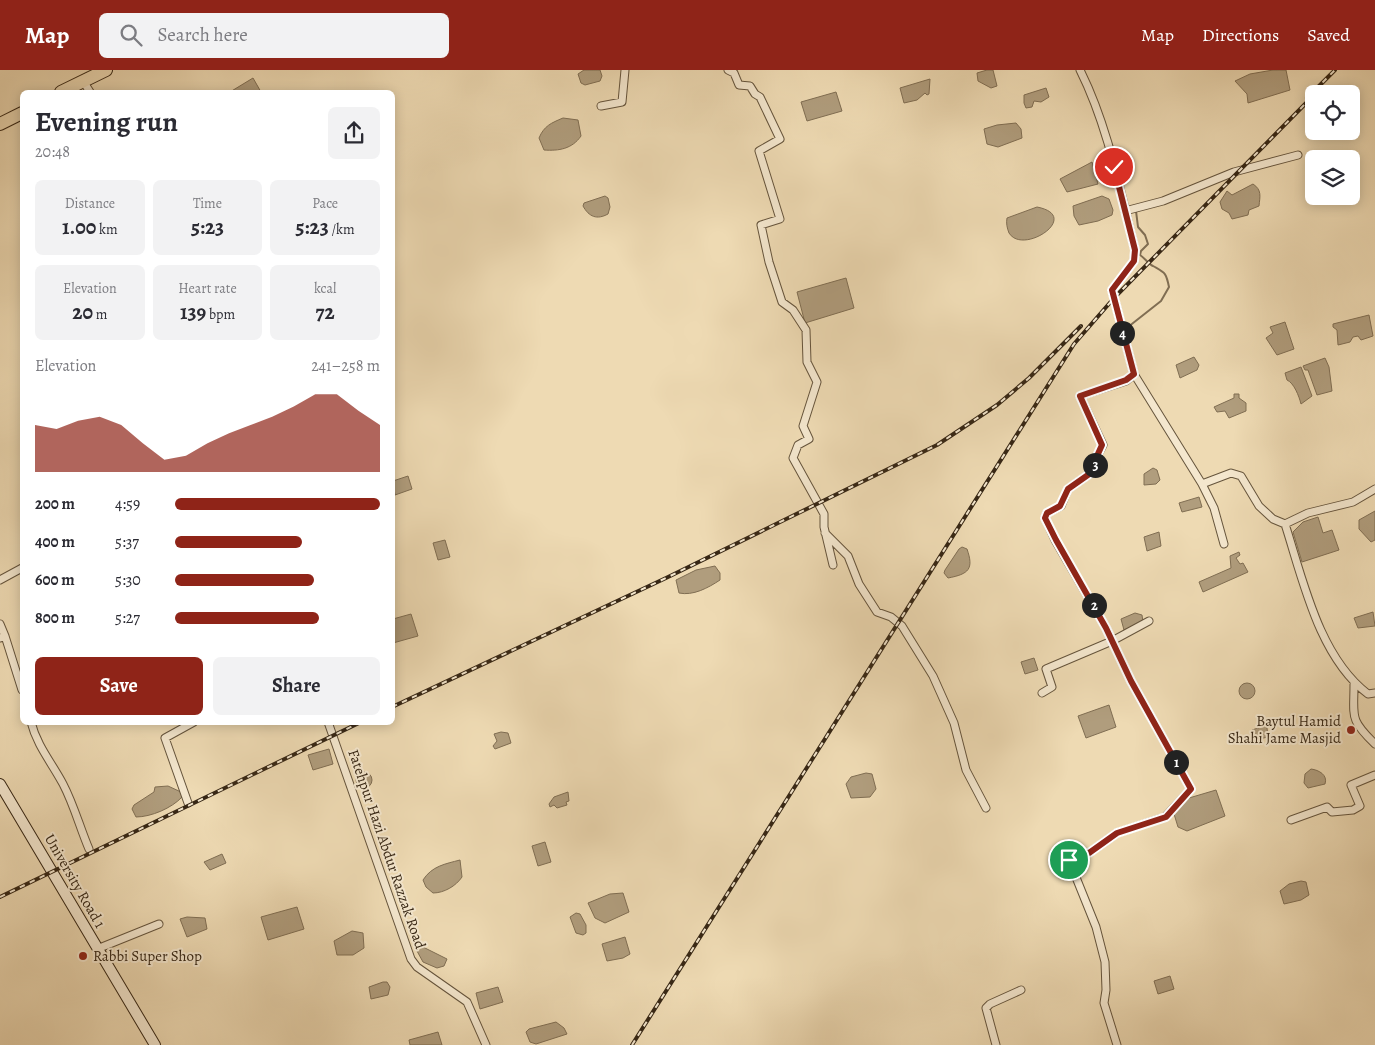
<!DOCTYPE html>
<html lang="en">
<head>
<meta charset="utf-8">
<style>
	:root { --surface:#fff; --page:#f2f2f3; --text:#2b2b33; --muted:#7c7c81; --accent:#8f2418 }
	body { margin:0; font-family:Alegreya,serif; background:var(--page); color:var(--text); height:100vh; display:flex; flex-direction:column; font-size:19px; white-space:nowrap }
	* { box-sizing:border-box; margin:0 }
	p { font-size:16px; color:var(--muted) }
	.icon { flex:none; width:28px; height:28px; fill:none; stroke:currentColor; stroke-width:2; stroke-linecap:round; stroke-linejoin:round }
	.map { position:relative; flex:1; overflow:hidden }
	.details { position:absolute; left:20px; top:20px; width:375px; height:635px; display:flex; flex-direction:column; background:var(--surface); border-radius:8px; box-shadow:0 2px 12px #0003 }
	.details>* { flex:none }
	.buttons { position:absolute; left:1305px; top:15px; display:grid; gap:10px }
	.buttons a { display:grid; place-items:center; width:55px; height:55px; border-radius:8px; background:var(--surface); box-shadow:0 2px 12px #0003; font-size:25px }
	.pin { position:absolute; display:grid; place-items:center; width:42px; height:42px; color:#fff; margin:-21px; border:2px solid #fff; border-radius:50%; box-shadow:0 1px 5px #0007 }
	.km { position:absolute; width:25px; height:25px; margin:-12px; border-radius:50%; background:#222; color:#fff; font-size:14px; line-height:25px; text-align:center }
	.round { display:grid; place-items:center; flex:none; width:52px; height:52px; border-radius:8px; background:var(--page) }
	.overview { display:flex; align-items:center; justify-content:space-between; height:85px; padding:0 15px }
	h1 { font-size:28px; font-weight:600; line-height:38px }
	.metrics { display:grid; grid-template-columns:repeat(3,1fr); gap:8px; height:85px; padding:5px 15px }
	.metrics div { display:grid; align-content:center; border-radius:8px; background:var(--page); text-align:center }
	.metrics b { font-size:21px; font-weight:600 }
	.metrics small { font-size:14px; font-weight:400 }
	.metrics p { font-size:14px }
	.chart { height:140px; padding:10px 15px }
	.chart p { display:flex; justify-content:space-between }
	.chart svg { width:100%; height:90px; margin-top:5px; fill:var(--accent); opacity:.7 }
	.button { display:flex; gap:10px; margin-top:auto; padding:10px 15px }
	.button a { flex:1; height:58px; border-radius:8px; background:var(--accent); color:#fff; font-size:20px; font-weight:600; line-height:58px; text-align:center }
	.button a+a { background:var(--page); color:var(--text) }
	ul { padding:0 15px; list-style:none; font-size:16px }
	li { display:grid; grid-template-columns:80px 60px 1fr; align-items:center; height:38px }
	li i { height:12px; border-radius:6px; background:var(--accent) }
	header { display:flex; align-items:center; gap:30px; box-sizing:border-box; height:70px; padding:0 25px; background:var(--accent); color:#fff }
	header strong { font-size:24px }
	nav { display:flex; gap:28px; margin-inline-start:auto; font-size:18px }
	.search { width:350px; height:45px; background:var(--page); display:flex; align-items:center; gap:12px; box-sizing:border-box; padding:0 18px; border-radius:8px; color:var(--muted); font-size:19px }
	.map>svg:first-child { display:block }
</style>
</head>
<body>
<header>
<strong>Map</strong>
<div class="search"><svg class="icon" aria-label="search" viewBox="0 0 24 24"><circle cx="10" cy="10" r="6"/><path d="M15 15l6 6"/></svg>Search here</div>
<nav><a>Map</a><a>Directions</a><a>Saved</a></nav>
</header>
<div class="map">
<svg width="1375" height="975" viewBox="0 0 1375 975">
	<rect width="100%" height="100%" fill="#eedab3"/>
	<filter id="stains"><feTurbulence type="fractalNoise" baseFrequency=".004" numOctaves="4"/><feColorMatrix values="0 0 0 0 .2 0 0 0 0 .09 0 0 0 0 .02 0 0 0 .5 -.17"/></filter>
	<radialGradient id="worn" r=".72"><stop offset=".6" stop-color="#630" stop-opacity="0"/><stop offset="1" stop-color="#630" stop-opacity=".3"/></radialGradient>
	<path fill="#b09d7d" stroke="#806e53" d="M584,0H600L602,6L600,11L585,15L581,13L578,4Z
		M987,0H993L997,16L991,18L978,11L977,3Z
		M1273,0H1286L1290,20L1248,33L1247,24L1235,11L1250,4Z
		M253,8L261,22H230Z
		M930,9L929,24L927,25L925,23L917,30L904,33L900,18Z
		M1046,18L1049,27L1041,32L1034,31L1032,37L1026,38L1024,33V25Z
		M836,22L842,41L807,51L801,32Z
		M563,48L578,50L581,66C572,79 559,81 544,80L539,68C544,56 551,53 563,48Z
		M1016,53L1021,59L1022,68L998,77L987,74L984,59L997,55Z
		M1092,92L1098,114L1067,122L1060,109Z
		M1253,114C1262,120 1260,126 1259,136L1249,140L1248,145L1232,149L1229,143L1222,139L1220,132L1227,121L1232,125Z
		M605,126L608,128L610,137L608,144C597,150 589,147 583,136L584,133Z
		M1102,126L1109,129L1113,140L1112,145L1098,151L1079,155L1074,146L1073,136Z
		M1037,137C1083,146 1023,186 1009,163C1007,158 1006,153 1007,148Z
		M846,208L854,238L805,253L797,222Z
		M1369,245L1373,266L1361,270L1358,266L1353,267L1350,272L1338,275L1337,260L1333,257V254Z
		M1285,252L1294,279L1277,285L1266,268L1273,263L1270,257Z
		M1194,287L1199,295L1197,300L1180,308L1176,295Z
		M1325,288L1329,297L1332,321L1317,325L1308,300H1305L1303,296Z
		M1301,297L1312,326L1301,334C1299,326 1294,313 1287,310L1285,303Z
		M1234,324H1239V328L1246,333V341L1229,348L1225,341L1217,342L1214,337L1234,328Z
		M1153,398L1157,400L1160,410L1156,414L1144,415V404Z
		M408,406L412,419L395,425L393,411Z
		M1199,427L1202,437L1182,442L1179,433Z
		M1375,441V470L1371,472L1359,459V450Z
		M1318,447L1323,463L1332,460L1339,480L1302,492L1293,462L1303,452Z
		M1159,462L1161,476L1147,481L1144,467Z
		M445,470L450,487L438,490L433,473Z
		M962,477L967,479C974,499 969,504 948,508L944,503L945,500L959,479Z
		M1239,482L1240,485L1236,488L1240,494L1243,493L1248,502L1203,522L1199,512L1231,498L1230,486Z
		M715,496L720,503V510C708,518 693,526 679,523L676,510L696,500Z
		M1373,542L1375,556L1358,558L1354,548Z
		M1135,543L1142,545L1143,552L1124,560L1121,549Z
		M411,544L418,566L393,573V549Z
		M1034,588L1038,600L1025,604L1021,592Z
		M1239 621a8 8 0 1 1 16 0a8 8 0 1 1-16 0Z
		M1109,635L1116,657L1086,668L1078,646Z
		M1264,656L1267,658L1268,667L1254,670L1252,660Z
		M501,662L508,663L511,673L495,679L493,676L497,671L494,664Z
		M329,679L333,694L313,700L308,685Z
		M1311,699C1319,700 1328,705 1325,714L1308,718L1304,713L1305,704Z
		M356 710a8 8 0 1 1 16 0a8 8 0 1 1-16 0Z
		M866,703L872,704L876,719L870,727L851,728L846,714L851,707Z
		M168,716L181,722L182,727C172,738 151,747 136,747L132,739L134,735L154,722L155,717Z
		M1216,720L1225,746L1187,761L1178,757L1174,744L1189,728Z
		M568,722L569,731L566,732L567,735L557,738L554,735L550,737L549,734L554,727Z
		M545,772L551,792L538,796L532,776Z
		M222,784L226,793L210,800L204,792Z
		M460,790L462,807C456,816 444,823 433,823L426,817L423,810C432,796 445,794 460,790Z
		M1301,811L1306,812L1309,825L1301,830L1284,834L1280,821L1289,814Z
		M623,823L629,842L605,853L595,848L588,833L610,824Z
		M297,837L304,859L268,870L261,847Z
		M576,843L580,844L586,855V863L583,865L576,863L570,847Z
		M187,847L205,848L207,859L187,867L180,849Z
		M352,861L363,863L364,878L353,885H337L334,871Z
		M625,867L630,884L623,888L607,891L602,874Z
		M421,876L447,889L444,896L437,898L423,892L417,881Z
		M1170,906L1174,919L1158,924L1154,911Z
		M383,912H387L390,917L388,925L371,929L369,917Z
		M498,917L503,932L480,939L476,923Z
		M556,952L564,958L567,964L536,974L530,972L526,962L529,959Z
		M438,962L442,975H410L409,970Z"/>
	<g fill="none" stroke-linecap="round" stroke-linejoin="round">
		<path stroke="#806e53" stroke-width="2" d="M1128,257L1161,231L1169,217C1166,202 1165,203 1153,196C1148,194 1145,188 1140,185L1141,181L1148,174L1145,165L1138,157L1136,141"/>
		<g stroke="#65543c" stroke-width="9">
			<path id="street" d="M728,0L734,3L739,15L750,16L755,24L760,27L780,69L759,81L780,149L761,155L769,192L782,232L793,240L806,260L807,292L817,312L803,356L809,369L798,375L793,388L824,444V457L833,495
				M1080,0C1108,56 1120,120 1135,180L1134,191L1112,220L1134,304L1202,414L1231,403L1241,406L1259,436L1273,449L1285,454C1303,510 1319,587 1368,624L1375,623
				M83,11L90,22
				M601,36L622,32L625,0
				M1125,141L1163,131L1234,102L1298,85
				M1202,414L1214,438L1224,474
				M1285,454L1308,443L1353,432L1375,419
				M825,463L848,486L859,514L877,542L891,547L902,556L933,606L954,653L966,700L986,738
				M0,510L22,498
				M0,554L5,566L0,568
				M5,566L22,620
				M1354,614C1354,647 1349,649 1375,674
				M1042,623L1052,617L1046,599L1112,571L1149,551
				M31,652C37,676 52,693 63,714C74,735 80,758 89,779
				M328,652L411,889L417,897L467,932L486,975
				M188,733L165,668L194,652
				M1291,750L1327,737L1332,742L1353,740L1360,736L1351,715L1375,705
				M97,879L159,854
				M996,975L986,938L990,934L1021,920
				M1117,975L1104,933L1106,920L1105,892L1096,857L1069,790L1089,783L1117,763L1165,747L1191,719L1131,611L1106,558L1055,470L1045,448L1047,443L1061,436L1068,419L1095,400L1097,386L1103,375L1080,326L1126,311L1134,304"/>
		</g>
		<g stroke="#372715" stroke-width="12">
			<path id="secondary" d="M0,714L155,975"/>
		</g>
		<g stroke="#372715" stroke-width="14">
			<path id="highway" d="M61,22L106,0
				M0,54L22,43"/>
		</g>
		<use href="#street" stroke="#f4e7ce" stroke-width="7"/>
		<use href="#secondary" stroke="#f4e7ce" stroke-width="10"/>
		<use href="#highway" stroke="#eedab3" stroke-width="12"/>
		<g stroke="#372715" stroke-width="4">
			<path id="rail" d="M1307,28L1335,0
				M392,637L666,508L937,375L997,335L1029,308L1081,256
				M0,827L361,652
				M632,975L1074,274L1114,228L1314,25"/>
		</g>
		<use href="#rail" stroke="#f4e7ce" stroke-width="2" stroke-dasharray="5.5" stroke-linecap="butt"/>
	</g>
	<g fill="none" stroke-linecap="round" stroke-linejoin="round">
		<g stroke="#fff" stroke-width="10">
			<path id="route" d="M1069,790L1081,784L1089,783L1117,763L1166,747L1191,719L1131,611L1106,558L1056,470L1045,448L1047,443L1060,436L1068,419L1095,400L1097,386L1102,375L1080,326L1126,310L1134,304L1112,220L1134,191L1135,180L1114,97"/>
		</g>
		<use href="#route" stroke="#8f2418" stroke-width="6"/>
	</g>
	<g fill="#8f2418" stroke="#f4e7ce" stroke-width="2">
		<circle cx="1351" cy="660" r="5"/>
		<circle cx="83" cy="886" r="5"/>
	</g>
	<g text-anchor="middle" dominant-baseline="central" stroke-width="4" stroke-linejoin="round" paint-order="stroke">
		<g font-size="15" fill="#372715" stroke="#f4e7ce" text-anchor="end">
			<text x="1341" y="651">Baytul Hamid<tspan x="1341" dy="17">Shahi Jame Masjid</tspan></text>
			<text x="93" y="886" text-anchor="start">Rabbi Super Shop</text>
		</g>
		<g font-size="15" fill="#372715" stroke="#f4e7ce">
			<text transform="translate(387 779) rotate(71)">Fatehpur Hazi Abdur Razzak Road</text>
			<text transform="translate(75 811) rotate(60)">University Road 1</text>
		</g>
	</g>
	<rect width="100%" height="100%" filter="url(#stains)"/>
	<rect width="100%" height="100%" fill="url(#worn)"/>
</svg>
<div class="buttons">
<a><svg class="icon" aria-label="locate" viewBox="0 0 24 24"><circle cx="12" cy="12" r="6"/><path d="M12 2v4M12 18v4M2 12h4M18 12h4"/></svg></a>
<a><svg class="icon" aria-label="layers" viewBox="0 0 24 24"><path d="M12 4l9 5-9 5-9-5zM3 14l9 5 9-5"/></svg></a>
</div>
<div class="pin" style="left:1069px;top:790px;background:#1e9e55"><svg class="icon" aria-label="arrive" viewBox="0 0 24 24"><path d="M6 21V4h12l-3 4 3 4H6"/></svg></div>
<div class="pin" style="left:1114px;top:97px;background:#d93025"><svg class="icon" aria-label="check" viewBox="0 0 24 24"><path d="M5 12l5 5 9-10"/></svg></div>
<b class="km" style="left:1176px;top:692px">1</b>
<b class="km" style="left:1094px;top:535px">2</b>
<b class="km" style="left:1095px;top:395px">3</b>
<b class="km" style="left:1122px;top:263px">4</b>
<section class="details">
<div class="overview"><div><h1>Evening run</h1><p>20:48</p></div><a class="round"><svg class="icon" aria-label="share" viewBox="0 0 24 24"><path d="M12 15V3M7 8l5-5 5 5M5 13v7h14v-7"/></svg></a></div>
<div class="metrics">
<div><p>Distance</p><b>1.00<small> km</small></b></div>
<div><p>Time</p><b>5:23</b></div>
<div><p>Pace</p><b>5:23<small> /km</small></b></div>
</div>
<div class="metrics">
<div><p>Elevation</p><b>20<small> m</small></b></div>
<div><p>Heart rate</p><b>139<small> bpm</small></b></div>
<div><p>kcal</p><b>72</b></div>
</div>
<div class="chart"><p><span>Elevation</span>241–258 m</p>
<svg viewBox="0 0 160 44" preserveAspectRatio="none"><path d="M0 44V21L10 23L20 19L30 17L40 21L50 30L60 38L70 36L80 30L90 25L100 21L110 17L120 12L130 6L140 6L150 14L160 21V44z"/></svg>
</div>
<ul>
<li><b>200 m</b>4:59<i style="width:100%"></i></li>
<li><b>400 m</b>5:37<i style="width:62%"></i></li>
<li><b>600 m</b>5:30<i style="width:68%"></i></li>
<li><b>800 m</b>5:27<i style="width:70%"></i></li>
</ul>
<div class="button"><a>Save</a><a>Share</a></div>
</section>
</div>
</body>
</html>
